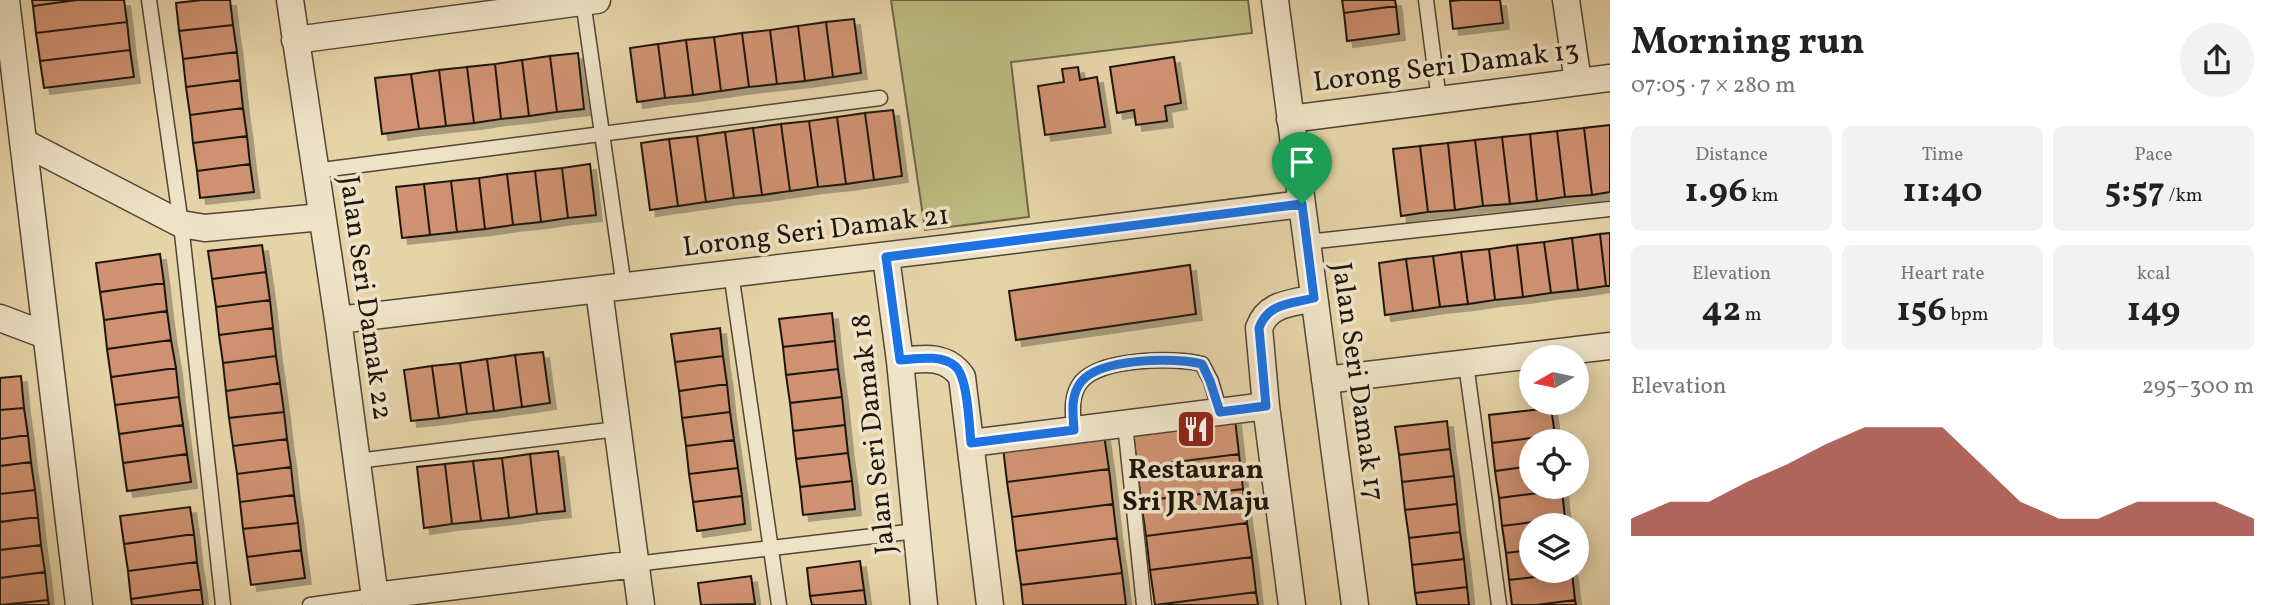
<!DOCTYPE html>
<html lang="en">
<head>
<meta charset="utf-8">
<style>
	:root { --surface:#fff; --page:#f2f2f2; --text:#222; --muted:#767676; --accent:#8f2418 }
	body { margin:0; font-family:Vollkorn,serif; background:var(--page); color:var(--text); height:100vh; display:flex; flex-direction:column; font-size:26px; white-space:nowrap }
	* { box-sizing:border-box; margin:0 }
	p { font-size:23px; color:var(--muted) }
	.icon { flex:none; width:38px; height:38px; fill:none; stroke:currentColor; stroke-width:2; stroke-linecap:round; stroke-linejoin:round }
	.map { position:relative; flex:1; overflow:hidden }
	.sheet { display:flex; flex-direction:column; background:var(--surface); width:665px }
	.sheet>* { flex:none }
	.needle { width:46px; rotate:261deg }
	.fabs { position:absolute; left:1519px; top:345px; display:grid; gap:14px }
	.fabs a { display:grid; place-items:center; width:70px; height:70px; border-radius:50%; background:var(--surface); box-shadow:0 4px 18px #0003; font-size:35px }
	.pin { position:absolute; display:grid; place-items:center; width:60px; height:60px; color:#fff; margin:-72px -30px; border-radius:50% 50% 50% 0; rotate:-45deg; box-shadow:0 0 7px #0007 }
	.pin .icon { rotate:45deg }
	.round { display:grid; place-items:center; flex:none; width:74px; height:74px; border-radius:37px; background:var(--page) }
	.overview { display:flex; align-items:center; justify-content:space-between; height:119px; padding:0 21px }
	h1 { font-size:38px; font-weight:700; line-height:52px }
	.metrics { display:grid; grid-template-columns:repeat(3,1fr); gap:10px; height:119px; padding:7px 21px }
	.metrics div { display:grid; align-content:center; border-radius:10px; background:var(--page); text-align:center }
	.metrics b { font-size:35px; font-weight:700 }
	.metrics small { font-size:19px; font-weight:400 }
	.metrics p { font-size:19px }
	.chart { height:196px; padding:14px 21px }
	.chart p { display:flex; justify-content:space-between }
	.chart svg { width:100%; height:126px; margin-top:7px; fill:var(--accent); opacity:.7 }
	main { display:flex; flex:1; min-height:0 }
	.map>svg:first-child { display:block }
</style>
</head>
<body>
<main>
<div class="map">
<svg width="1610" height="605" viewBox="0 0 1610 605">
	<defs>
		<filter id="shadow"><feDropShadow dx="6" dy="6" stdDeviation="0" flood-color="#0004"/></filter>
	</defs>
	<rect width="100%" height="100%" fill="#e6d4a9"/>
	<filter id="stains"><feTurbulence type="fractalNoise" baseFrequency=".00286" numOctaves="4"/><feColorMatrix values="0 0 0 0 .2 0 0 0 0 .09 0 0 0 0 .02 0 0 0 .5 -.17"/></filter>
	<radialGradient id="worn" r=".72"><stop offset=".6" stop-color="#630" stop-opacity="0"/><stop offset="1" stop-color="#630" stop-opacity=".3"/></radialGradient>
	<path fill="#bdbb82" stroke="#6e6848" stroke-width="2" d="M891,0H1248L1252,33L1011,62L1029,217L925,230Z"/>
	<path fill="#d09272" stroke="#1f160d" stroke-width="2" filter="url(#shadow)" d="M32,0H77L33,6Z
		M77,0H124L127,22L36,33L33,6Z
		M202,0H230L233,25L179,31L176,3Z
		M1342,0H1395L1396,6L1344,13Z
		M1462,0H1500L1503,23L1453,29L1450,1Z
		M1396,6L1399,34L1347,41L1344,13Z
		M854,19L861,73L833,77L826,22Z
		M127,22L130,50L40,61L36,33Z
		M826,22L833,77L805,81L798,26Z
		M233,25L237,52L183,59L179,31Z
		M798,26L805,81L777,84L770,30Z
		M770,30L777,84L749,87L742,33Z
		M742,33L749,87L721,91L714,37Z
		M714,37L721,91L693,95L686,40Z
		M686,40L693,95L665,98L658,44Z
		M658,44L665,98L637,102L630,48Z
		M130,50L134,77L44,88L40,61Z
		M237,52L240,80L186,87L183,59Z
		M578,53L584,109L557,112L550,56Z
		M550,56L557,112L529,116L522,60Z
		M1174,57L1181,103L1165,106L1167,121L1136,125L1134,110L1117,113L1110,67Z
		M522,60L529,116L501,119L495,64Z
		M495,64L501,119L474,123L467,67Z
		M467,67L474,123L446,126L439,70Z
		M1078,67L1080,80L1097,77L1105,127L1045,135L1038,86L1064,82L1062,69Z
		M439,70L446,126L419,129L411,74Z
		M411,74L419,129L382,134L375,78Z
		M240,80L243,108L190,115L186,87Z
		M243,108L247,136L193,143L190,115Z
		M893,110L902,176L874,180L865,113Z
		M865,113L874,180L846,184L837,117Z
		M837,117L846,184L818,187L809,121Z
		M809,121L818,187L790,191L781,124Z
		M781,124L790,191L762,195L753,128Z
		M1610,125V192L1592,195L1584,128Z
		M753,128L762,195L734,198L725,132Z
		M1584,128L1592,195L1565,197L1557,131Z
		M1557,131L1565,197L1537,201L1530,134Z
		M725,132L734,198L706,202L697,136Z
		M1530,134L1537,201L1510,204L1502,137Z
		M247,136L250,164L197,171L193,143Z
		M697,136L706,202L678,206L669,139Z
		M1502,137L1510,204L1483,206L1475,140Z
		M669,139L678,206L650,210L641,143Z
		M1475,140L1483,206L1455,210L1448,143Z
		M1448,143L1455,210L1428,212L1420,146Z
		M1420,146L1428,212L1401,216L1393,149Z
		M250,164L254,192L200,198L197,171Z
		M590,164L596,215L568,218L562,168Z
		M562,168L568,218L541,222L535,171Z
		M535,171L541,222L513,225L507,174Z
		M507,174L513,225L485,229L479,178Z
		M479,178L485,229L457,232L451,181Z
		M451,181L457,232L430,235L424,184Z
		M424,184L430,235L402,238L396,187Z
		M1610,233V286H1606L1600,234Z
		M1600,234L1606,286L1578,290L1572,238Z
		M1572,238L1578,290L1551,293L1544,242Z
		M1544,242L1551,293L1523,297L1517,245Z
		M262,245L266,272L212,279L208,251Z
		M1517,245L1523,297L1495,300L1489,249Z
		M1489,249L1495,300L1468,304L1461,252Z
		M1461,252L1468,304L1440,307L1433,256Z
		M160,254L164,283L100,292L96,263Z
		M1433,256L1440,307L1413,311L1406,259Z
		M1406,259L1413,311L1385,315L1379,263Z
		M1190,265L1196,314L1016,340L1009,291Z
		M266,272L270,300L216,307L212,279Z
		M164,283L167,311L104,320L100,292Z
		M270,300L273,328L219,335L216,307Z
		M167,311L171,340L107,349L104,320Z
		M832,313L835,341L783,347L779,319Z
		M273,328L276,356L223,363L219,335Z
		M720,328L723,356L675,362L671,334Z
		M171,340L176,368L111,377L107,349Z
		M835,341L838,369L786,375L783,347Z
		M543,352L550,403L522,407L515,355Z
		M515,355L522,407L494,411L487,359Z
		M276,356L280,383L226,391L223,363Z
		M723,356L727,384L679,391L675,362Z
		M487,359L494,411L467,414L460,363Z
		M460,363L467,414L439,418L432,366Z
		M432,366L439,418L411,421L404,370Z
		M176,368L179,397L115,405L111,377Z
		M838,369L842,397L790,403L786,375Z
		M21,376L24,408L0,410V378Z
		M280,383L284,412L229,418L226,391Z
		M727,384L730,412L682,418L679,391Z
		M179,397L183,425L119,434L115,405Z
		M842,397L845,425L793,431L790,403Z
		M24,408L28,435L0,439V410Z
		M1551,408L1555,435L1492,443L1489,415Z
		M284,412L287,439L233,446L229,418Z
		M730,412L734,440L686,446L682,418Z
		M1235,419L1239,454L1137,467L1133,432Z
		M1447,421L1450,449L1399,455L1395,427Z
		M183,425L187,454L123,463L119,434Z
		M845,425L848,453L796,459L793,431Z
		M28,435L31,462L0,466V439Z
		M1104,435L1109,469L1007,482L1003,447Z
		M1555,435V441H1531V466L1495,471L1492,443Z
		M287,439L291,467L237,474L233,446Z
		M734,440L738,468L689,474L686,446Z
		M1450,449L1454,476L1402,482L1399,455Z
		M558,451L565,511L537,514L530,454Z
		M848,453L852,481L800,487L796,459Z
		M187,454L191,482L127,491L123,463Z
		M530,454L537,514L509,518L502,458Z
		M1239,454L1243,489L1141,501L1137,467Z
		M502,458L509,518L481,521L473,461Z
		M473,461L481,521L452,524L445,464Z
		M31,462L35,490L0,494V466Z
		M445,464L452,524L424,528L417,467Z
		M1531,466V486H1561L1562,490L1499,498L1495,471Z
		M291,467L294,495L240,502L237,474Z
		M738,468L742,496L693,502L689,474Z
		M1109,469L1113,504L1012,517L1007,482Z
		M1454,476L1457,504L1405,510L1402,482Z
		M852,481L855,509L803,515L800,487Z
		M1243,489L1247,523L1146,536L1141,501Z
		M35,490L38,517L0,522V494Z
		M1562,490L1565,518L1502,526L1499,498Z
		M294,495L298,523L243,529L240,502Z
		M742,496L745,524L697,531L693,502Z
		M1113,504L1117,538L1016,551L1012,517Z
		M1457,504L1460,532L1409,538L1405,510Z
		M190,507L194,534L124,544L120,516Z
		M38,517L41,545L0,550V522Z
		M1565,518L1566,525H1531V550L1506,553L1502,526Z
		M298,523L301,550L247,557L243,529Z
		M1247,523L1252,557L1150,570L1146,536Z
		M1460,532L1464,559L1412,565L1409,538Z
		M194,534L197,562L128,571L124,544Z
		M1117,538L1122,573L1021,585L1016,551Z
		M41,545L45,572L0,578V550Z
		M301,550L305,578L251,585L247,557Z
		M1531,550V570H1571L1572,573L1509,580L1506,553Z
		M1252,557L1256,592L1155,605L1150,570Z
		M1464,559L1467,587L1415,593L1412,565Z
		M860,561L864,590L810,596L807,568Z
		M197,562L201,589L131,599L128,571Z
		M45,572L48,600L0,605V578Z
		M1122,573L1126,605H1023L1021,585Z
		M1572,573L1575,600L1536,605H1512L1509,580Z
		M751,576L755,604L701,605L698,583Z
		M1467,587L1469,605H1417L1415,593Z
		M201,589L203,605H132L131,599Z
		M864,590L866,605H812L810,596Z
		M1256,592L1258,605H1155Z
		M48,600L49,605H3Z
		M1575,600L1576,605H1536Z"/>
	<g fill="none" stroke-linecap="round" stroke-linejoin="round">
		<g stroke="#514634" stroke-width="17">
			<path id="service" d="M149,0L181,224L223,605
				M1426,0L1439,100
				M583,1L624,287
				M314,171L880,98
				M1307,242L1610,209
				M731,273L779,605
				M1466,364L1499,605
				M1125,424L1144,605
				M1074,430C1073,414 1070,396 1081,382C1101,358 1175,357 1202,364L1211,381L1220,412
				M357,461L617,429
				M635,564L916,531
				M310,605L375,596"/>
		</g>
		<g stroke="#514634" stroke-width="29">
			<path id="minor" d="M6,0L79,605
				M290,0L338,320L376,605
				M1275,0L1355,605
				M1566,0L1578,82
				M295,40L597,0
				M1290,119L1610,78
				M23,142L181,224L205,228L322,217
				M886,257L900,361L924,605
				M599,290L641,605
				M0,318L45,335
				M338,320C659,283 981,245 1302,204
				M900,361C925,358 947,355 962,377L990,605
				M1325,380L1610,346
				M971,443L1266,406
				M375,596L635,564
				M1292,605L1266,406L1259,328C1268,303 1290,304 1314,298"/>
		</g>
		<use href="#service" stroke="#efe3c7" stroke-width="14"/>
		<use href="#minor" stroke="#efe3c7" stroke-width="26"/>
	</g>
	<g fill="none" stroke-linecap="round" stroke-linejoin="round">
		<g stroke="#fff" stroke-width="14">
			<path id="route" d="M1302,204L1314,298C1290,304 1268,303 1259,328L1266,406L1220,412L1210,381L1202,364C1175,357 1100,358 1081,382C1070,396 1073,414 1074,430L971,443C969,425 968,377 955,366C941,354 917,359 900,360L886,257Z"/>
		</g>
		<use href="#route" stroke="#1a73e8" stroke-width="9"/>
	</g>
	<defs>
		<g id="restaurant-square" transform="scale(2.0125)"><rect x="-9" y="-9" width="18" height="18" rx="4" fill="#8f2418" stroke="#efe3c7"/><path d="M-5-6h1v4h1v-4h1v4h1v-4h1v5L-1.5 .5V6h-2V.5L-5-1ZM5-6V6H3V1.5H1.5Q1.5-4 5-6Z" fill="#fff"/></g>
	</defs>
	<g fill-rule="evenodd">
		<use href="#restaurant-square" x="1196" y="429"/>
	</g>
	<g text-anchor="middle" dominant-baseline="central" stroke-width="7" stroke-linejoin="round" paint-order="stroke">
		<g font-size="28" fill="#1f160d" stroke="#efe3c7">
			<text transform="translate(1446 67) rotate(-7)">Lorong Seri Damak 13</text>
			<text transform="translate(816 232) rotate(-7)">Lorong Seri Damak 21</text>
			<text transform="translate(365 298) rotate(82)">Jalan Seri Damak 22</text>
			<text transform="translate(1357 382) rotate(82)">Jalan Seri Damak 17</text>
			<text transform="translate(874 434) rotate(-96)">Jalan Seri Damak 18</text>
		</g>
		<g font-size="28" font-weight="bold" fill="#1f160d" stroke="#efe3c7">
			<text x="1196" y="470">Restauran<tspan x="1196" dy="32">Sri JR Maju</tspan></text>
		</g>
	</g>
	<rect width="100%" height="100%" filter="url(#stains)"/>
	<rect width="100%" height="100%" fill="url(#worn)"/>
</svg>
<div class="fabs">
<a><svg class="needle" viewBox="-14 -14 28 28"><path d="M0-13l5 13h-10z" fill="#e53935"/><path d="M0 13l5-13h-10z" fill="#767676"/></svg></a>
<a><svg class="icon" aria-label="locate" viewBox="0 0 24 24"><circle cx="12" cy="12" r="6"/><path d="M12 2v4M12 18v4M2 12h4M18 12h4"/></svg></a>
<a><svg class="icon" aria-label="layers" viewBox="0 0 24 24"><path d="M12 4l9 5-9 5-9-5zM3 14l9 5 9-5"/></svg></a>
</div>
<div class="pin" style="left:1302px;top:204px;background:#1e9e55"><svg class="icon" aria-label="arrive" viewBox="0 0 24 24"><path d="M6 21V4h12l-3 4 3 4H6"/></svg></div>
</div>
<section class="sheet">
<div class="overview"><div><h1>Morning run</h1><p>07:05 · 7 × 280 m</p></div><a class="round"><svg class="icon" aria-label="share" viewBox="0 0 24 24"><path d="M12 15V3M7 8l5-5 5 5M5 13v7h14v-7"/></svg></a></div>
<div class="metrics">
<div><p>Distance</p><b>1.96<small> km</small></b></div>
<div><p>Time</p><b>11:40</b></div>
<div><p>Pace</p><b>5:57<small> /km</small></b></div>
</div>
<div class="metrics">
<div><p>Elevation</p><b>42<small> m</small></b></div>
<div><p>Heart rate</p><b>156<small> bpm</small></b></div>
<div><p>kcal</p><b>149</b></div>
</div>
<div class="chart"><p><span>Elevation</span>295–300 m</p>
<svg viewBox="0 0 160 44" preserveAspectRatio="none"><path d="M0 44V38L10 32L20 32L30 25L40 19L50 12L60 6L70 6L80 6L90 19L100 32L110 38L120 38L130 32L140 32L150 32L160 38V44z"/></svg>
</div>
</section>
</main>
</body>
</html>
